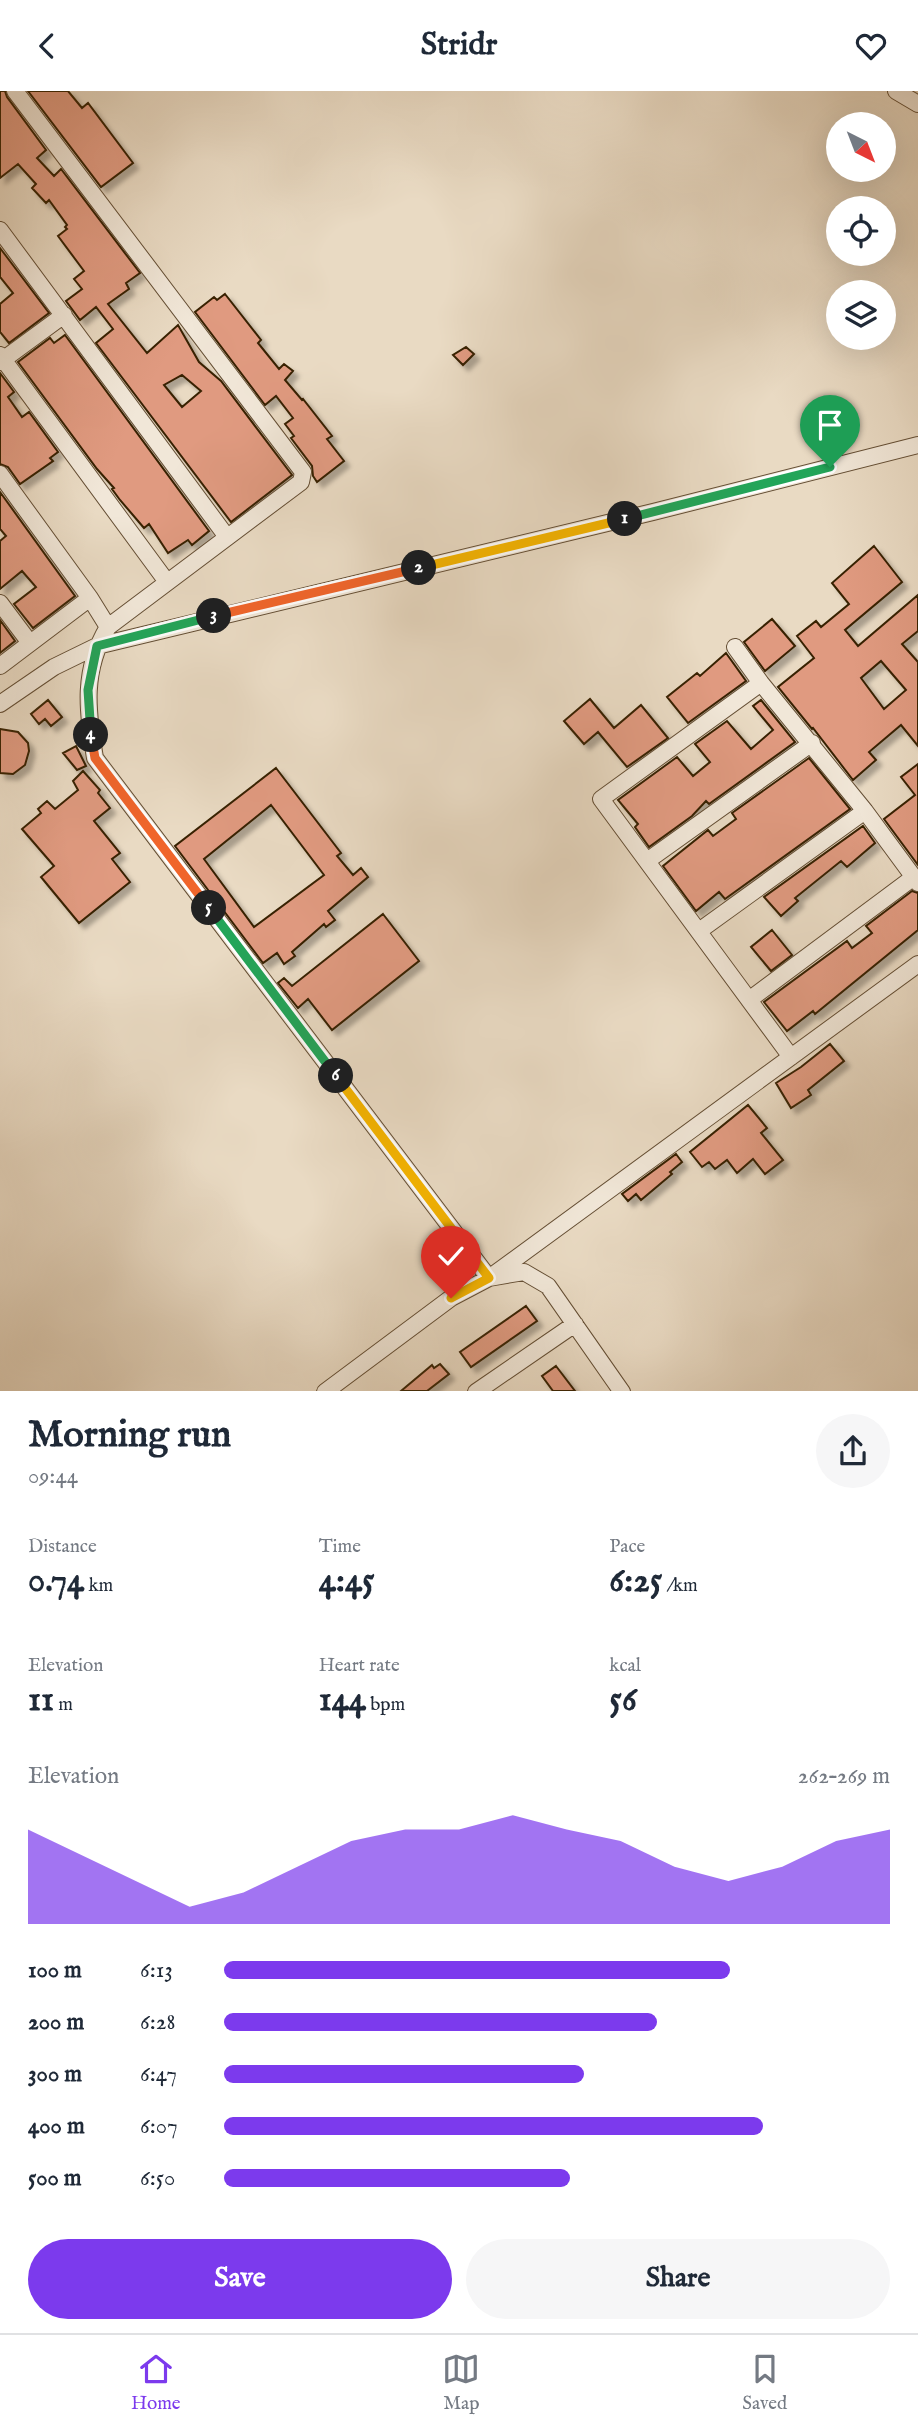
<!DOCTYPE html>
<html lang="en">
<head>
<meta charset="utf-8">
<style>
	:root { --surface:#fff; --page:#f6f6f7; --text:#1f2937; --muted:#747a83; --line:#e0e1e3; --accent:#7c3aed }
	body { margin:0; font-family:"IM FELL English",serif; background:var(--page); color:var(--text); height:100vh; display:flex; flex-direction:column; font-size:26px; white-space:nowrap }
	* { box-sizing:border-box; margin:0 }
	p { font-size:23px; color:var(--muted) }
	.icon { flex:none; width:38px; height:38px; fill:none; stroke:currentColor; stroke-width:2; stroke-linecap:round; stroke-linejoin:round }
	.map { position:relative; height:1300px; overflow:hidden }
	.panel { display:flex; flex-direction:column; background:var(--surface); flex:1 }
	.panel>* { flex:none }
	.needle { width:46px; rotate:138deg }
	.tools { position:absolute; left:826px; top:21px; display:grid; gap:14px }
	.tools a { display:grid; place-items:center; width:70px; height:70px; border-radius:50%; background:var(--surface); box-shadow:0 7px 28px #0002; font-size:35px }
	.pin { position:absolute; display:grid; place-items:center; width:60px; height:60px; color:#fff; margin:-72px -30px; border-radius:50% 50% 50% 0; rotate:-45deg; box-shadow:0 0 7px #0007 }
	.pin .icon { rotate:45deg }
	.km { position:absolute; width:35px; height:35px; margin:-18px; border-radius:50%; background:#222; color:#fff; font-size:19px; line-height:35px; text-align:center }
	.round { display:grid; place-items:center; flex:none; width:74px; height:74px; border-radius:37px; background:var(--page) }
	.summary { display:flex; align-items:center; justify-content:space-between; height:119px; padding:0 28px }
	h1 { font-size:38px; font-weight:700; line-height:52px }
	.metrics { display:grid; grid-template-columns:repeat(3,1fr); gap:10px; height:119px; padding:7px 28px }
	.metrics div { display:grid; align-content:center }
	.metrics b { font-size:35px; font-weight:700 }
	.metrics small { font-size:19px; font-weight:400 }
	.metrics p { font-size:19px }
	.chart { height:196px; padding:14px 28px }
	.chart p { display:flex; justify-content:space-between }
	.chart svg { width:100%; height:126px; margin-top:7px; fill:var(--accent); opacity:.7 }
	.button { display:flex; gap:14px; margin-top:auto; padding:14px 28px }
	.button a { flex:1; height:80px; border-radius:42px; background:var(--accent); color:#fff; font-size:28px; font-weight:700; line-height:80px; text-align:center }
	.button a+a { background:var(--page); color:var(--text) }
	ul { padding:0 28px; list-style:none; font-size:23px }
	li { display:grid; grid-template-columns:112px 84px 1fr; align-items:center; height:52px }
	li i { height:18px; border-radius:9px; background:var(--accent) }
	header { display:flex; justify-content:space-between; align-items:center; height:91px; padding:0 28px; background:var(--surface); font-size:32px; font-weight:700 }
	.tab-bar { display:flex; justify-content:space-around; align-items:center; height:98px; border-top:2px solid var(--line); background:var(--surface); font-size:19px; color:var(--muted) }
	.tab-bar a { display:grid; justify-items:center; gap:4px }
	.tab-bar .selected { color:var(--accent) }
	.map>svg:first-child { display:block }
</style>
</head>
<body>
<header><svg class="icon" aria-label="back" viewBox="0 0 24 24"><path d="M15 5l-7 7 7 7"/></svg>Stridr<svg class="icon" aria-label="heart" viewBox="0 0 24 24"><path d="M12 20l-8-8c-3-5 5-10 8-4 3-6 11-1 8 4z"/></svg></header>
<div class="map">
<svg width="918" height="1301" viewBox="0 0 918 1301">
	<defs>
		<filter id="shadow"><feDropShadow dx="5.5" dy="5.5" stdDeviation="2" flood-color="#0004"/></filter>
	</defs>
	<rect width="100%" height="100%" fill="#e9dac3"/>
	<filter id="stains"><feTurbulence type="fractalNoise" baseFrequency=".00286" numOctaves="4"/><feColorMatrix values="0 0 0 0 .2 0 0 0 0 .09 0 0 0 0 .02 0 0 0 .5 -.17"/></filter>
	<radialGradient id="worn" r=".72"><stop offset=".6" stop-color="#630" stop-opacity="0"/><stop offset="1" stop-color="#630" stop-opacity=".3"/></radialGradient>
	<path fill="#e09a80" stroke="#372004" stroke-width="2" fill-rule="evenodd" filter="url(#shadow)" d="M0,0H5L7,6L46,59L37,67L54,85L61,78L140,182L126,192L129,198L108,213L147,262L178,234L199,271L221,290L292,384L231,431L96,252L113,238L96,216L80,229L66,210L82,198L74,188L84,180L58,145L67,138L65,136L67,134L49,109L46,112L32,97L36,93L18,73L0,87ZM182,284L201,300L182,316L164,294Z
		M28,0H68L82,17L88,12L133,72L101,96Z
		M0,157L49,222L9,252L0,241V213L13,202L0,186Z
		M225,203L261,249L258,252L279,278L284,273L293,280L285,289L302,309L303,308L332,345L327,348L344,370L317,391L313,385L312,375L291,347L294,345L285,333L293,327L276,305L265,314L195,221L214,206L217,209Z
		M65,244L209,440L192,454L188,449L168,462L149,433L144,437L120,409L112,398L114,397L97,378L18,271L50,247L54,252Z
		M466,256L474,263L463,274L453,264Z
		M0,282L14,301L8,306L22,326L29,321L58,361L50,367L53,370L20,393L8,376L0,373Z
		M0,401L75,505L33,537L14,513L36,496L22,480L0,498V450L6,445L0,438Z
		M874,455L902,491L845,539L858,555L918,504V540L902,553L918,571V655L901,634L869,661L876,669L853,689L813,637L812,638L778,596L814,567L797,545L816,530L821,536L849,513L832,492ZM881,570L906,599L884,618L861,587Z
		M772,528L795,555L765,580L744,551Z
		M0,529L15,550L0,562Z
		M726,562L746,590L688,632L667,606L697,582L700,585Z
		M590,608L614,637L641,614L668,647L627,676L598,641L584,653L564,630Z
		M48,609L62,626L51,635L45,628L39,633L31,623Z
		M761,609L795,651L709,713L706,710L692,725L649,756L635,736L638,733L618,709L677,666L693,685L710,671L695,653L727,630L751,658L773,639L753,615Z
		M0,638L18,641L28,652L29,660L25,674L13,683L0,682Z
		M76,655L86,675L77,679L63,662Z
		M809,667L850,718L725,808L719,801L696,820L663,775L708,739L713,745L736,728L732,722Z
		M918,673V774L884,728L915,704L901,686Z
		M276,677L341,762L337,765L353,784L361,777L368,786L328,820L335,829L326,836L324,833L292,861L295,865L284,873L277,862L263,872L175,755ZM271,714L324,784L254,836L204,768Z
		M83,680L100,699L98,702L110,717L94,730L120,762L112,768L130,791L79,832L41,786L54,775L22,738L41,722L38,718L47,710L55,718L78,699L73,690Z
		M863,735L875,752L847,776L841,770L795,807L798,810L781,825L764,806Z
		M912,800L918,802V839L815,923L813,920L787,940L764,911L847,850L852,857L872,842L866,835Z
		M383,823L419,870L332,939L308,908L298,917L278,892L284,887L292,895Z
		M772,839L792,864L771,880L751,856Z
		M830,953L844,970L808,999L811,1004L791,1017L776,992L801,976Z
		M748,1014L767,1037L761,1042L783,1069L765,1083L753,1068L737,1082L727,1069L715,1078L709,1071L702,1076L690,1061Z
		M676,1063L682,1071L670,1081L672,1083L641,1109L636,1103L628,1110L622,1103Z
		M526,1215L537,1230L471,1276L460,1261Z
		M440,1273L449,1283L427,1300H401L432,1274L434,1277Z
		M556,1275L575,1300H553L542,1285Z"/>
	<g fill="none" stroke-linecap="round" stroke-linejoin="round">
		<g stroke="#644e34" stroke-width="18">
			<path id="street" d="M15,0L303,381L301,391L108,536C82,579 87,620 95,667L489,1187L918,873
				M896,0L918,13
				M0,139L227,446
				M0,264L167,491
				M0,271L64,224
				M0,383L90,507L108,536
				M0,512L30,552
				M735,556L761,592L865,720L918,792
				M0,575L90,507
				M761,592L601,708L791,966
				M0,613L54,576L97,555L653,421L918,354
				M647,770L812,652
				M699,840L865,720
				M749,909L914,786
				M325,1301L451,1207L489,1187L524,1181L548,1195L622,1301
				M476,1301L575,1233"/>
		</g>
		<use href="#street" stroke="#f1e7d8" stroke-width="16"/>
	</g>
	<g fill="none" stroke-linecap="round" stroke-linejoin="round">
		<g stroke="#fff" stroke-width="14">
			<path id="split-1" d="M625,428L830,376"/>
		</g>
		<g stroke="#fff" stroke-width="14">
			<path id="split-2" d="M419,477L625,428"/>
		</g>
		<g stroke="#fff" stroke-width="14">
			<path id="split-3" d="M214,525L419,477"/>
		</g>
		<g stroke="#fff" stroke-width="14">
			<path id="split-4" d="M91,644L88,599L97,555L214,525"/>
		</g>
		<g stroke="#fff" stroke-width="14">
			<path id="split-5" d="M91,644L95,667L209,817"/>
		</g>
		<g stroke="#fff" stroke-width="14">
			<path id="split-6" d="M209,817L336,985"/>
		</g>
		<g stroke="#fff" stroke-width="14">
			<path id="split-7" d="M336,985L464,1154"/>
		</g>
		<g stroke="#fff" stroke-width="14">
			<path id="split-8" d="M451,1207L489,1187L464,1154"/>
		</g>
		<use href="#split-1" stroke="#22a559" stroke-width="9"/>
		<use href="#split-2" stroke="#f5b400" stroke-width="9"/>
		<use href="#split-3" stroke="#f0652b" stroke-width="9"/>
		<use href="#split-4" stroke="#22a559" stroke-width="9"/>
		<use href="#split-5" stroke="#f0652b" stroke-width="9"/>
		<use href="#split-6" stroke="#22a559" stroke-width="9"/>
		<use href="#split-7" stroke="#f5b400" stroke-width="9"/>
		<use href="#split-8" stroke="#f5b400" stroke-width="9"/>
	</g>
	<rect width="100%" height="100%" filter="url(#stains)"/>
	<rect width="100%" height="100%" fill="url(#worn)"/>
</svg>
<div class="tools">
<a><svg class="needle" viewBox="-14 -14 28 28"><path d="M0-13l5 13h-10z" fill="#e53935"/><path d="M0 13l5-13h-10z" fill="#747a83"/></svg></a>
<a><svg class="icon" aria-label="locate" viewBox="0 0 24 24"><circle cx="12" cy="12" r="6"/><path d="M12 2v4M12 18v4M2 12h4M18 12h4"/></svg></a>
<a><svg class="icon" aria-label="layers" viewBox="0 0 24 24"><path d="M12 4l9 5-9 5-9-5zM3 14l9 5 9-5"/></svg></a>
</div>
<div class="pin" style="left:830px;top:376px;background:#1e9e55"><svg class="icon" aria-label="arrive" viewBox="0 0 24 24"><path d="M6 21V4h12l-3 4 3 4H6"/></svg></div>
<div class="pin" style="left:451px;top:1207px;background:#d93025"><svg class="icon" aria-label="check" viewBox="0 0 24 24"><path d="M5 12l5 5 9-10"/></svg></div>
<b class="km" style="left:625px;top:428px">1</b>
<b class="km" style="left:419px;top:477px">2</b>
<b class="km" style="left:214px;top:525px">3</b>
<b class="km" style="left:91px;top:644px">4</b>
<b class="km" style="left:209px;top:817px">5</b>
<b class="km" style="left:336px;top:985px">6</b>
</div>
<section class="panel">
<div class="summary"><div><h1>Morning run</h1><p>09:44</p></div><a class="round"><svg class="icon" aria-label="share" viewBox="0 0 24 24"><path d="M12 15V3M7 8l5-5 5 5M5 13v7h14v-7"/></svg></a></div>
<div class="metrics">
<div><p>Distance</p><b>0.74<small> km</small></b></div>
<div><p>Time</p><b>4:45</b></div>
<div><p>Pace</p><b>6:25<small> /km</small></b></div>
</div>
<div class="metrics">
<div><p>Elevation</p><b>11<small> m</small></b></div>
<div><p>Heart rate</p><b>144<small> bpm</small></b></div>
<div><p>kcal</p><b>56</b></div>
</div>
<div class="chart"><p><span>Elevation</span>262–269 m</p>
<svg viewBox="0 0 160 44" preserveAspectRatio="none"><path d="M0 44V11L10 20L20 29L30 38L40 33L50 24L60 15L70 11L80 11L90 6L100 11L110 15L120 24L130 29L140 24L150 15L160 11V44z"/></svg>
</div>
<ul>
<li><b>100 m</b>6:13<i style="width:76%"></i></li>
<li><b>200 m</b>6:28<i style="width:65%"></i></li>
<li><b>300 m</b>6:47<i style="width:54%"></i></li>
<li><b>400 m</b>6:07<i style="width:81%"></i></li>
<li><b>500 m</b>6:50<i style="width:52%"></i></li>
</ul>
<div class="button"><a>Save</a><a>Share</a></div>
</section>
<nav class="tab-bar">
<a class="selected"><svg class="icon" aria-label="home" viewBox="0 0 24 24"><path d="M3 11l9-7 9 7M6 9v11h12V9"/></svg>Home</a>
<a><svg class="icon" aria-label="map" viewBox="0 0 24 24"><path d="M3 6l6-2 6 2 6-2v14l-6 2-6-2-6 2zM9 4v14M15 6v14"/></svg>Map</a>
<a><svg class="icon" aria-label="saved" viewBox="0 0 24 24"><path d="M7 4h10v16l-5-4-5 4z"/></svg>Saved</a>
</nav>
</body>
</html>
